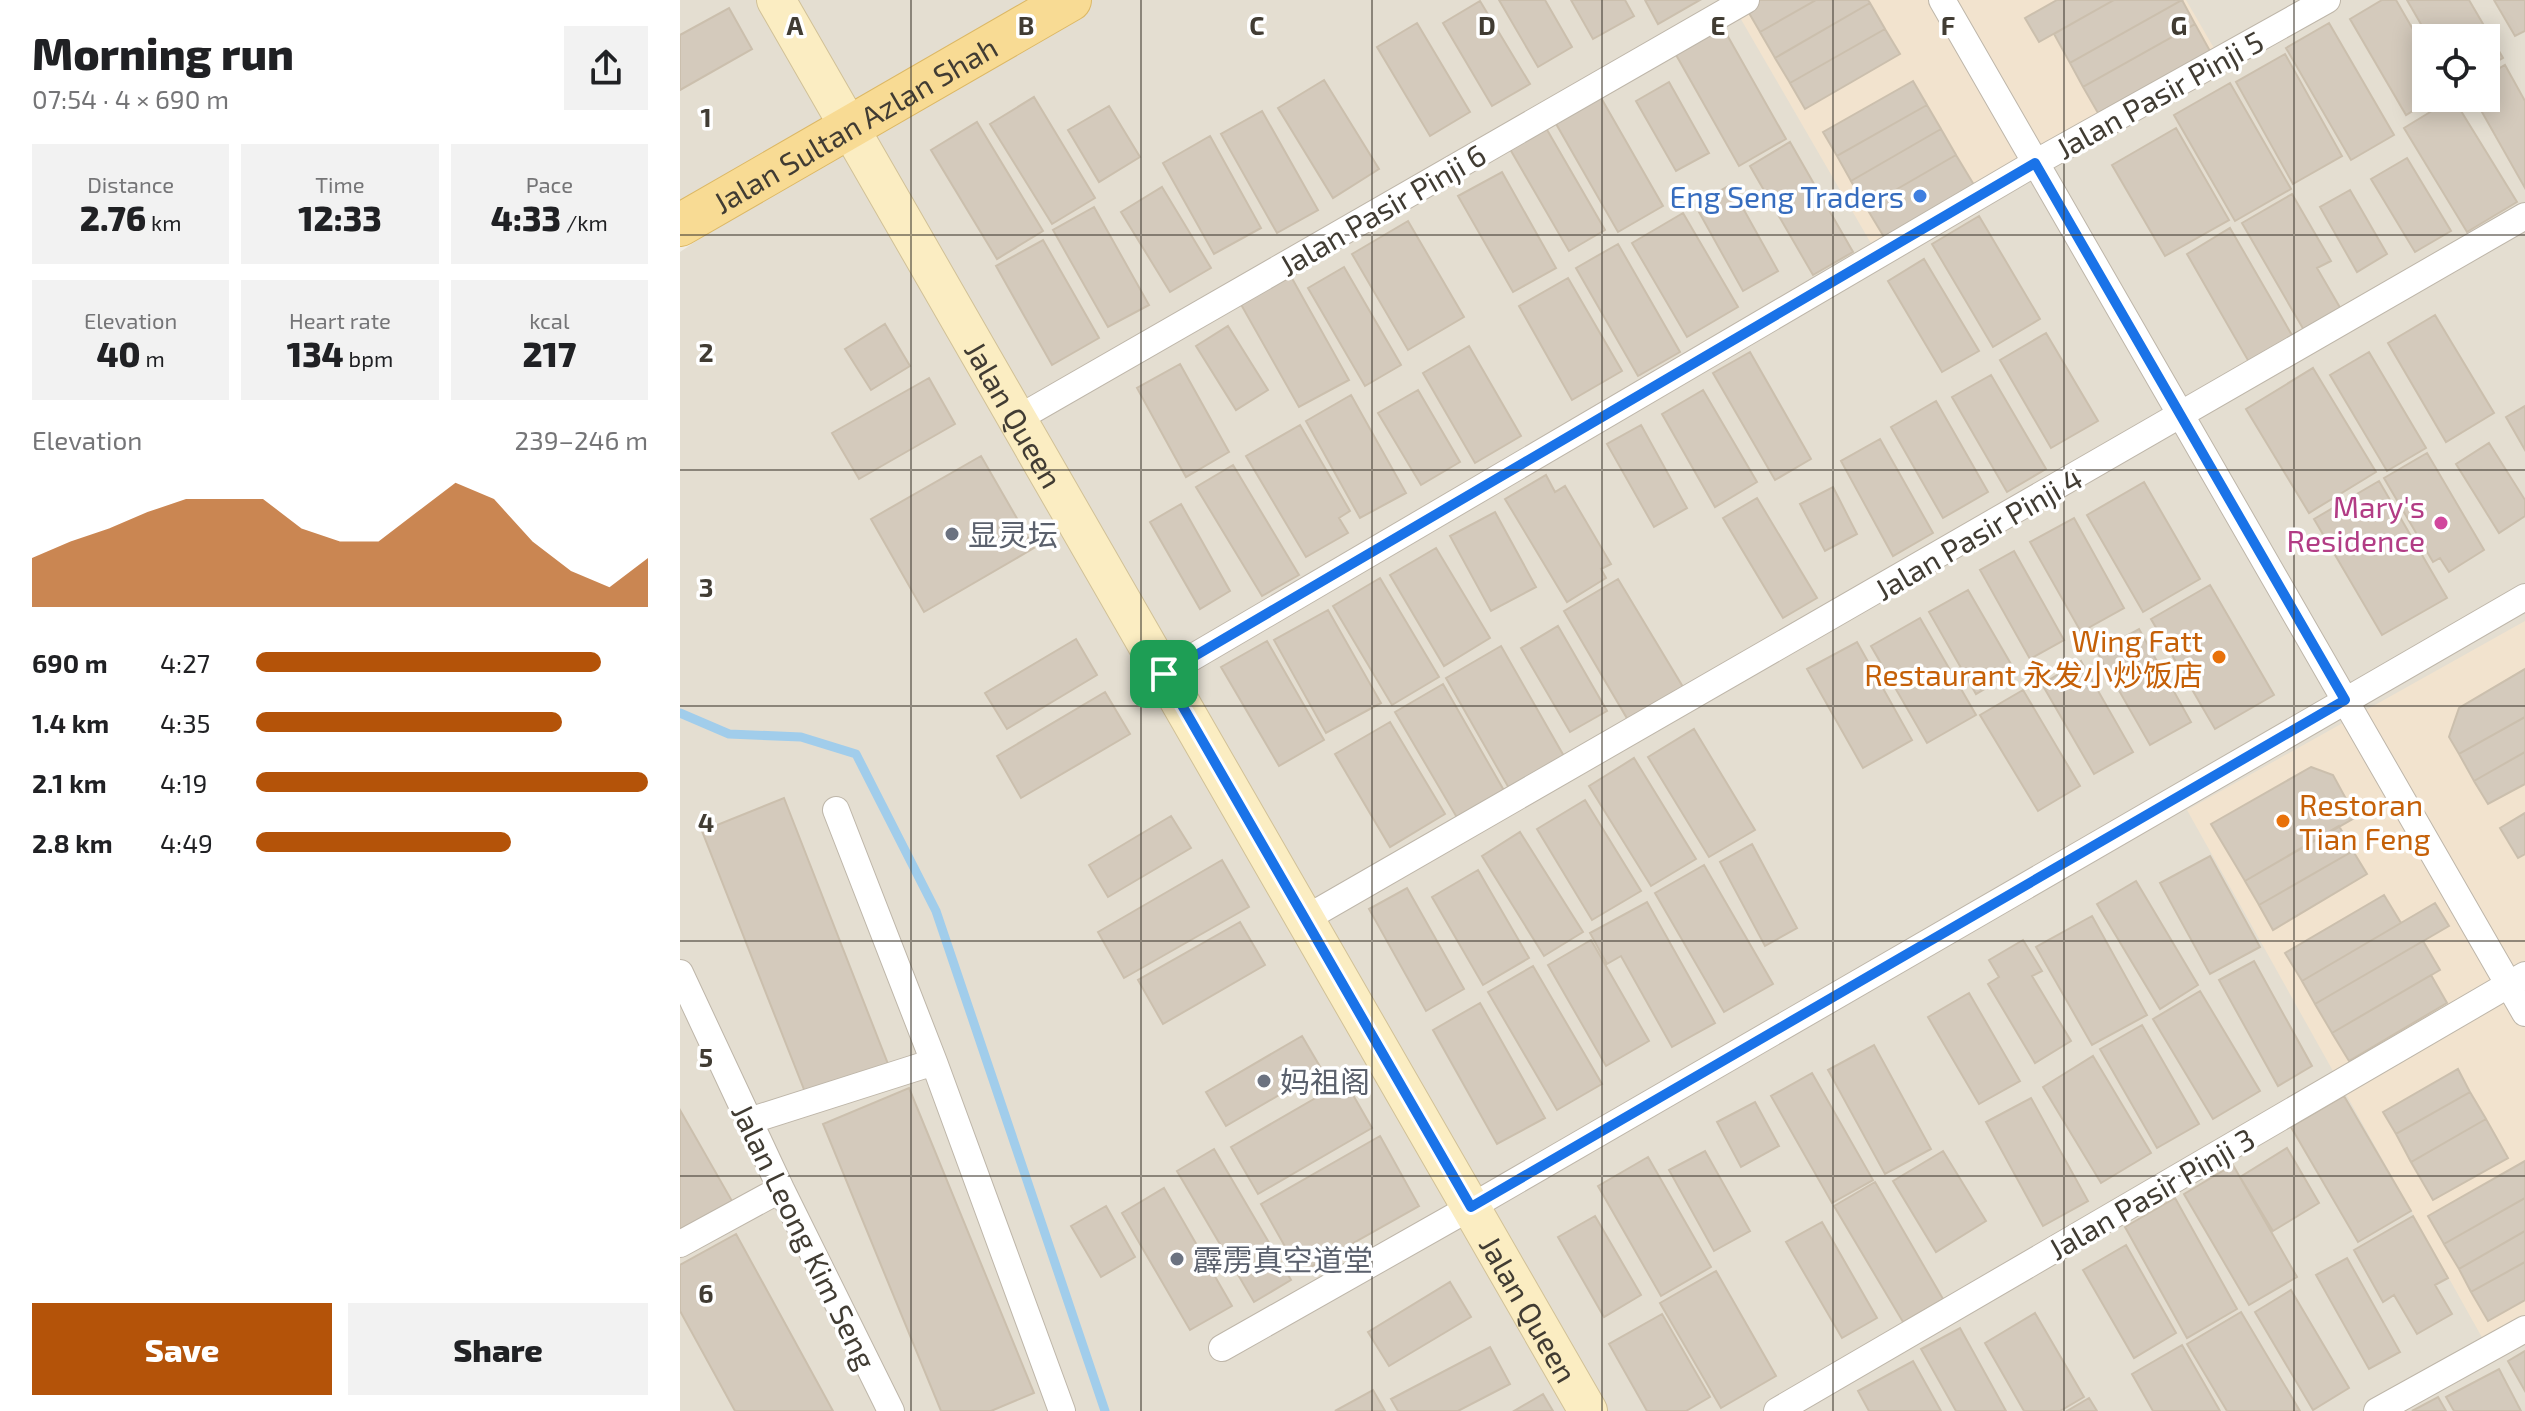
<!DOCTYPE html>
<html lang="en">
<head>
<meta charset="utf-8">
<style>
	:root { --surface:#fff; --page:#f2f2f2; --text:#202124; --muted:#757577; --accent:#b45309 }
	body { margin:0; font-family:"Exo 2","Noto Sans SC",sans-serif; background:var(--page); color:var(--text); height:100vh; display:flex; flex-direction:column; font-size:30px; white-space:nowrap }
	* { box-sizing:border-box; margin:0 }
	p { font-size:26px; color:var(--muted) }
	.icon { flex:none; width:44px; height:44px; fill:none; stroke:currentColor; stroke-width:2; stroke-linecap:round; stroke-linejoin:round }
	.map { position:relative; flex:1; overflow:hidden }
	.side { display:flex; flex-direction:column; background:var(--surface); width:680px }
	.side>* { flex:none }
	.fabs { position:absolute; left:1732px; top:24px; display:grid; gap:16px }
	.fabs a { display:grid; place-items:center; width:88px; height:88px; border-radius:0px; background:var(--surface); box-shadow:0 4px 20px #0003; font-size:40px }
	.pin { position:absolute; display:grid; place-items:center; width:68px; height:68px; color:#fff; margin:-34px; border-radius:16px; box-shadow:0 4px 12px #0006 }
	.round { display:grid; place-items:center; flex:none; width:84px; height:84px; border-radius:0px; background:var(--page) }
	.headline { display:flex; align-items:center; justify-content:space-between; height:136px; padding:0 32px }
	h1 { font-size:44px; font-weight:800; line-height:60px }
	.stats { display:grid; grid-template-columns:repeat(3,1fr); gap:12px; height:136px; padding:8px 32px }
	.stats div { display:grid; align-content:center; border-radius:0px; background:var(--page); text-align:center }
	.stats b { font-size:34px; font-weight:800 }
	.stats small { font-size:22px; font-weight:400 }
	.stats p { font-size:22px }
	.chart { height:224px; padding:16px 32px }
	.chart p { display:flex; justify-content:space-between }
	.chart svg { width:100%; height:144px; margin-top:8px; fill:var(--accent); opacity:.7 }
	.button { display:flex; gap:16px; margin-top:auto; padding:16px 32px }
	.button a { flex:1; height:92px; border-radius:0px; background:var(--accent); color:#fff; font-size:32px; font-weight:800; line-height:92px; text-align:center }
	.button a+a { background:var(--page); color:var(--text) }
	ul { padding:0 32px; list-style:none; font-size:26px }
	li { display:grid; grid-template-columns:128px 96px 1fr; align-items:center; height:60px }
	li i { height:20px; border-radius:10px; background:var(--accent) }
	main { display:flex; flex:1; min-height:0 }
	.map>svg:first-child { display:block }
</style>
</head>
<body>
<main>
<section class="side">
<div class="headline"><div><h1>Morning run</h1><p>07:54 · 4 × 690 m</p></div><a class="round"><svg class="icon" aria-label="share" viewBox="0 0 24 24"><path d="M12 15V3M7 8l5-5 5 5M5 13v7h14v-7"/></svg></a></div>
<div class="stats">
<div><p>Distance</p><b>2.76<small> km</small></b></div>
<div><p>Time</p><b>12:33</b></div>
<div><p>Pace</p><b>4:33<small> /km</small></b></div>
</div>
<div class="stats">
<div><p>Elevation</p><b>40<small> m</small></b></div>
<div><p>Heart rate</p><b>134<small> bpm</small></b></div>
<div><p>kcal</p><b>217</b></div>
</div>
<div class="chart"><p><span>Elevation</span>239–246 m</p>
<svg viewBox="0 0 160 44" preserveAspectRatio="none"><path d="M0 44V29L10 24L20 20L30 15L40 11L50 11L60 11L70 20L80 24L90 24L100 15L110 6L120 11L130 24L140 33L150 38L160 29V44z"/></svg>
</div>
<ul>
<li><b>690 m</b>4:27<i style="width:88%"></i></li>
<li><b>1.4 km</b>4:35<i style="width:78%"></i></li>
<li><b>2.1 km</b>4:19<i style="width:100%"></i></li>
<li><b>2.8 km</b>4:49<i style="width:65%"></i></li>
</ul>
<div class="button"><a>Save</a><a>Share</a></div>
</section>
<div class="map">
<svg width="1845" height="1411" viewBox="0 0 1845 1411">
	<rect width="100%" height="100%" fill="#f0ece3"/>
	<path fill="#e4ded1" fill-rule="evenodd" d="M0,0H1845V1411H0V252L191,123L0,227ZM1746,38H1806V98H1746Z"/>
	<path fill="#f2e3ce" d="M1071,0H1506L1538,55L1196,252L1055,9Z
		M1845,621V1318L1804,1341L1507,810Z"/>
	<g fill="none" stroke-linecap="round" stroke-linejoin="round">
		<path stroke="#a1cdeb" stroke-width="9" d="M0,713L49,734L121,737L176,754L256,911L425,1411"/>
	</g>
	<path fill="#d4cabc" stroke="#cbbfad" stroke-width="2" d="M819,0H865L892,47L858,67Z
		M891,0H945L954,16L913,39Z
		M965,0H1020L978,24Z
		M1075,0H1136L1080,32L1065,6Z
		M1136,0H1188L1190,3L1095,58L1080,32Z
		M1377,0H1434L1359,42L1345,18Z
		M1434,0H1502L1390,63L1374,34Z
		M1502,0L1515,24L1403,87L1390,63Z
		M1702,0H1716L1746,52V98H1754L1726,115L1670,19Z
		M1727,0H1789L1823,58L1806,68V38H1749Z
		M1814,0H1845V31L1835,36Z
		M800,1L850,84L812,106L763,23Z
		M1190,3L1205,29L1110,83L1095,58Z
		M49,8L72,49L0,90V35Z
		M737,23L790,112L750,136L697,47Z
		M1649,23L1714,135L1671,160L1606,48Z
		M1515,24L1530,51L1418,113L1403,87Z
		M1042,26L1106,139L1059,166L995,53Z
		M1205,29L1220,54L1125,109L1110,83Z
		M1605,54L1662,156L1613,184L1556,82Z
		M1825,65L1845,101V188L1794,98H1806V76Z
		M644,80L699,169L653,198L598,108Z
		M1233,81L1247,105L1157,156L1143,132Z
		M989,82L1029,153L996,171L956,101Z
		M1550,83L1611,189L1555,221L1494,115Z
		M920,96L983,206L938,232L875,122Z
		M354,97L415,198L372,224L310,124Z
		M1773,98L1837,202L1787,232L1724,128Z
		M1247,105L1261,129L1171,181L1157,156Z
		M429,106L460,157L419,182L388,130Z
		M582,111L638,210L597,233L541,134Z
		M297,122L363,231L317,259L251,150Z
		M866,128L925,230L889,251L830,149Z
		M1496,128L1549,220L1485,256L1432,165Z
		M1261,129L1276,155L1186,207L1171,181Z
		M530,136L581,228L534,254L483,163Z
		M1110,142L1173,252L1133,275L1070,166Z
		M1276,155L1294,185L1204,237L1186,207Z
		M1727,158L1771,231L1735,252L1691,179Z
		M822,172L876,268L833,292L778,196Z
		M1050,185L1098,271L1063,291L1015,205Z
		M482,187L531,268L490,292L441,212Z
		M1670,190L1707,254L1677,272L1640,207Z
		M1612,194L1651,261L1637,268L1662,311L1625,332L1562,223Z
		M414,207L469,305L428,327L373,230Z
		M1003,213L1058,307L1007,337L952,243Z
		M1299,216L1360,319L1313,347L1252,244Z
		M728,221L784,317L728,350L672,254Z
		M1550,228L1613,337L1569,362L1507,254Z
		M363,240L419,338L372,365L316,266Z
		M938,244L1000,352L958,376L896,268Z
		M1244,259L1299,351L1262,372L1208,281Z
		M664,267L721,365L685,386L628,288Z
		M609,273L669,380L619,407L559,301Z
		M888,278L942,371L892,400L839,306Z
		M1755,315L1814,413L1766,442L1708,343Z
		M205,324L230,366L191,390L165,349Z
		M548,326L588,390L556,410L516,346Z
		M1366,333L1418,421L1371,448L1320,360Z
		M789,346L841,436L795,463L743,373Z
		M1070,352L1131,459L1095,480L1033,373Z
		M1689,352L1746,448L1707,471L1650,375Z
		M500,364L549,452L506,477L457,388Z
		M1633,368L1696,472L1629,513L1566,409Z
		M1311,375L1366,469L1327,492L1272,397Z
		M249,378L275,424L179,479L152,433Z
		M738,390L780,462L741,485L698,413Z
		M1023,390L1077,482L1035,507L982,414Z
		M671,395L726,493L680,518L626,421Z
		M1256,401L1308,492L1263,518L1211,427Z
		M1845,406V450L1826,417Z
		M620,425L670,511L659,518L668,533L626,557L566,456Z
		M961,425L1007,508L974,527L927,444Z
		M1200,439L1253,533L1213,556L1161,461Z
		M1809,443L1845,500V516L1819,533L1776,464Z
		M1747,453L1804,550L1769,572L1760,558L1753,562L1704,478Z
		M301,456L354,548L244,612L191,519Z
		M553,465L619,575L582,596L516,487Z
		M866,475L875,492L885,486L931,564L921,569L926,578L887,602L825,499Z
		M1699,481L1767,598L1702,635L1634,519Z
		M1464,482L1520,579L1463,612L1407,515Z
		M1153,487L1177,534L1145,551L1120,504Z
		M1077,498L1137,598L1103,618L1043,518Z
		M501,504L550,591L520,609L470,522Z
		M815,512L856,587L811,611L770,536Z
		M1394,518L1444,608L1401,632L1350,542Z
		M756,548L810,638L764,666L710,575Z
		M1334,551L1384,640L1350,659L1300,570Z
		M700,578L759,677L712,705L653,606Z
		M938,579L1003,687L948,720L884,611Z
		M1530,585L1594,695L1535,729L1471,619Z
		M1288,590L1335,671L1296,694L1249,612Z
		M648,610L701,703L646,733L594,640Z
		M1240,618L1296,715L1247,743L1191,646Z
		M878,626L927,711L890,732L841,648Z
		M1459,629L1511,722L1470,745L1417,652Z
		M396,639L417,675L327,729L305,693Z
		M587,641L644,740L599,766L541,667Z
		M1177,642L1232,740L1183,768L1127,669Z
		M821,646L885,758L830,790L766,678Z
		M1401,661L1453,752L1414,774L1362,684Z
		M1845,669V717L1779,754L1769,737L1779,708Z
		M763,684L826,794L779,821L715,712Z
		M1343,690L1400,786L1358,811L1300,715Z
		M425,692L450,734L341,798L317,756Z
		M1845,717V752L1794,781L1779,754Z
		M710,722L765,814L710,847L655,754Z
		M1014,729L1075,830L1029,857L968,757Z
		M1845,752V784L1808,804L1794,781Z
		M954,758L1016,859L971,886L909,786Z
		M1631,767L1653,775L1676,817L1565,881L1531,824Z
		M104,798L208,1064L127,1097L22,831Z
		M905,800L961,891L912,920L857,829Z
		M1845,813V854L1838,858L1820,828Z
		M491,816L511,848L428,897L409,865Z
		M1659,826L1673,851L1579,905L1565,881Z
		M840,832L903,932L864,956L802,856Z
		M1072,844L1117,928L1085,946L1040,862Z
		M1673,851L1687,874L1593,930L1579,905Z
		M1530,856L1580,947L1530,974L1480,883Z
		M542,860L569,907L444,978L418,932Z
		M1024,865L1093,984L1044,1012L975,893Z
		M798,870L849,958L803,985L752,897Z
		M1456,881L1518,985L1480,1009L1417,904Z
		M727,888L784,989L746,1011L689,909Z
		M1704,895L1721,923L1622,981L1605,953Z
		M967,902L1035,1023L992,1047L941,956L927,964L910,933Z
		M1755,903L1769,926L1635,1004L1622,981Z
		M1412,916L1467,1015L1412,1045L1356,947Z
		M560,922L585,965L483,1024L458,980Z
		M911,940L969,1041L926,1066L868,965Z
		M1343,940L1362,971L1352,976L1391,1041L1355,1063L1308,984L1319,977L1309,960Z
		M1743,941L1760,970L1652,1033L1635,1004Z
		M1574,961L1632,1066L1598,1086L1539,980Z
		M853,966L922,1084L877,1110L808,992Z
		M1751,975L1767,1003L1669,1061L1652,1033Z
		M1520,991L1580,1091L1533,1119L1473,1019Z
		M1289,993L1340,1081L1299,1104L1248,1017Z
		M800,1003L865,1118L817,1144L753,1030Z
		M1462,1025L1519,1124L1477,1148L1420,1049Z
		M622,1036L642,1070L546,1126L526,1092Z
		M1194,1045L1251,1149L1205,1174L1148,1070Z
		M1413,1056L1471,1153L1421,1183L1363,1087Z
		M1778,1069L1790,1092L1716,1134L1703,1112Z
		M1132,1073L1193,1180L1152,1203L1091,1096Z
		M665,1081L692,1128L578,1194L551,1147Z
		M229,1088L354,1393L311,1411H261L143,1124Z
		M1790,1092L1806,1119L1731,1162L1716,1134Z
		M1664,1096L1731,1211L1678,1242L1611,1127Z
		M1351,1098L1408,1201L1363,1226L1306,1122Z
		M1075,1102L1099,1146L1061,1167L1037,1122Z
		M0,1110L52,1201L0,1230Z
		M1806,1119L1828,1158L1753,1200L1731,1162Z
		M700,1136L739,1206L620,1273L581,1204Z
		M1607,1148L1639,1203L1593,1231L1560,1177Z
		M534,1149L611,1280L574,1302L497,1171Z
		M1025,1151L1070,1231L1034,1251L989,1170Z
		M1263,1151L1306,1221L1256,1252L1213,1181Z
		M968,1157L1031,1267L981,1296L918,1186Z
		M1845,1161V1198L1764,1244L1748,1216Z
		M1553,1165L1617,1277L1569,1305L1504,1194Z
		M1195,1182L1263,1299L1223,1322L1154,1206Z
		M484,1188L552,1306L510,1330L442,1213Z
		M1495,1198L1557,1309L1507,1338L1445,1227Z
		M1845,1198V1231L1779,1269L1764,1244Z
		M426,1206L455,1257L421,1277L391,1226Z
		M915,1216L961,1295L924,1317L878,1237Z
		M1733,1216L1768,1278L1755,1285L1772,1314L1737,1334L1714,1295L1703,1302L1674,1250Z
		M1142,1222L1197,1318L1162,1338L1106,1242Z
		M1845,1231V1262L1791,1292L1779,1269Z
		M56,1234L153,1411H55L0,1311V1265Z
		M1446,1245L1496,1333L1454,1358L1403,1270Z
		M1667,1258L1720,1352L1689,1369L1636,1275Z
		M1845,1262V1300L1808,1321L1791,1292Z
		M1036,1271L1096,1376L1041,1408L980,1303Z
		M770,1282L791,1317L709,1366L688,1332Z
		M1611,1290L1669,1388L1633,1410L1575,1312Z
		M1561,1312L1620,1411H1547L1507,1344Z
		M1355,1313L1404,1397L1380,1411H1344L1305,1343Z
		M982,1314L1030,1397L1006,1411H967L929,1344Z
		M1280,1328L1326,1411H1276L1241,1349Z
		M1502,1345L1540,1411H1473L1452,1374Z
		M810,1347L830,1384L778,1411H718L711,1399Z
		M1845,1351V1391L1828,1361Z
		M1233,1361L1261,1411H1189L1178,1391Z
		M1819,1369L1841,1411H1774L1766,1397Z
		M693,1390L705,1411H655Z
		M863,1394L873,1411H834Z
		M1758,1397L1766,1411H1732Z
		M1409,1398L1417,1411H1387Z"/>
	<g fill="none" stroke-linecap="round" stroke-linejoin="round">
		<g stroke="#beb6a9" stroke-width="28">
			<path id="minor" d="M1262,0L1845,1013
				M337,419L1066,0
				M484,674L1355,163L1647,0
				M156,810L254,1062
				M625,919L1845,216
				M0,973L101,1189L211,1411
				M69,1121L254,1062L382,1411
				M0,1244L101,1189
				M542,1348L791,1207L1845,597
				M1097,1411L1845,975
				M1697,1411L1845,1329"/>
		</g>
		<g stroke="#d1c197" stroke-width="40">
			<g id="secondary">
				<path id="s1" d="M96,0L908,1411"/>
			</g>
		</g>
		<g stroke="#dcb865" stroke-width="44">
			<g id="primary">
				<path id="s2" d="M0,225L390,0"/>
			</g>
		</g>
		<use href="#minor" stroke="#fff" stroke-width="26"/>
		<use href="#secondary" stroke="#fbedc2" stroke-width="38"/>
		<use href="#primary" stroke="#f8db94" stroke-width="42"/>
	</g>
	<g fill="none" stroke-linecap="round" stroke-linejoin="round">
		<g stroke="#fff" stroke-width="16">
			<path id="route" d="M1355,163L1665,700L791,1207L484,674Z"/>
		</g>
		<use href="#route" stroke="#1a73e8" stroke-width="10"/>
	</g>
	<path fill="none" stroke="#413c33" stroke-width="2" stroke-opacity="0.55" d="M231,0V1411M461,0V1411M692,0V1411M922,0V1411M1153,0V1411M1384,0V1411M1614,0V1411M0,235H1845M0,470H1845M0,706H1845M0,941H1845M0,1176H1845"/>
	<circle fill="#3f7fe0" stroke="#fff" stroke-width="3" cx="1240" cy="196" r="8"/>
	<circle fill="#d1479c" stroke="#fff" stroke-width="3" cx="1761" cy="523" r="8"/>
	<g fill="#6b7280" stroke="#fff" stroke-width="3">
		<circle cx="272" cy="534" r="8"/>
		<circle cx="584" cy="1081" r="8"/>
		<circle cx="497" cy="1259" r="8"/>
	</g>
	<g fill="#e8710a" stroke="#fff" stroke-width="3">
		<circle cx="1539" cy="657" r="8"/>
		<circle cx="1603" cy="821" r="8"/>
	</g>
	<g text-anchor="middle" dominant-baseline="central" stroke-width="7" stroke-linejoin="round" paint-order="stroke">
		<g font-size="30" fill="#413c33" stroke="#fff">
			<text transform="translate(1479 94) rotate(-29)">Jalan Pasir Pinji 5</text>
			<text stroke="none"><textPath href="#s2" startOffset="202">Jalan Sultan Azlan Shah</textPath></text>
			<text transform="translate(702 209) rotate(-30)">Jalan Pasir Pinji 6</text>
			<text stroke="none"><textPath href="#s1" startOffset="478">Jalan Queen</textPath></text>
			<text transform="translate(1298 533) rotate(-30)">Jalan Pasir Pinji 4</text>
			<text transform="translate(1471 1193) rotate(-30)">Jalan Pasir Pinji 3</text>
			<text transform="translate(125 1236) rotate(64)">Jalan Leong Kim Seng</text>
			<text stroke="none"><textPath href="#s1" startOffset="1510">Jalan Queen</textPath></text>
		</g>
		<g font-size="30" fill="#366cbe" stroke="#fff" text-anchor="end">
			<text x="1224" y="196">Eng Seng Traders</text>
		</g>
		<g font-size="30" fill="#b23c85" stroke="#fff" text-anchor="end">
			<text x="1745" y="506">Mary's<tspan x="1745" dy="34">Residence</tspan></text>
		</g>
		<g font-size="30" fill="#5b616d" stroke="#fff" text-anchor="start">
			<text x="288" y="534">显灵坛</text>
			<text x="600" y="1081">妈祖阁</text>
			<text x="513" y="1259">霹雳真空道堂</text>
		</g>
		<g font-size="30" fill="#c56008" stroke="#fff" text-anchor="end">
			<text x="1523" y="640">Wing Fatt<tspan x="1523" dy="34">Restaurant 永发小炒饭店</tspan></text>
			<text x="1619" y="804" text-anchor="start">Restoran<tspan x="1619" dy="34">Tian Feng</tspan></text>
		</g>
	</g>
	<g font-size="26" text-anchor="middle" font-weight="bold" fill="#413c33" stroke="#fff" stroke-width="7" stroke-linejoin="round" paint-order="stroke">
		<text x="115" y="35">A</text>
		<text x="346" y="35">B</text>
		<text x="577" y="35">C</text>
		<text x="807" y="35">D</text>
		<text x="1038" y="35">E</text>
		<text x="1268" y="35">F</text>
		<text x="1499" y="35">G</text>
		<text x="26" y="127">1</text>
		<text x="26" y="362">2</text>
		<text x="26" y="597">3</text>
		<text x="26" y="832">4</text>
		<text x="26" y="1067">5</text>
		<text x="26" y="1303">6</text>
	</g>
</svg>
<div class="fabs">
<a><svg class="icon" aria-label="locate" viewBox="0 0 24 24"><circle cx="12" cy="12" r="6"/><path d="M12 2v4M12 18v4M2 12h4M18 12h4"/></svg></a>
</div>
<div class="pin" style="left:484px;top:674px;background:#1e9e55"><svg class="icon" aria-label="arrive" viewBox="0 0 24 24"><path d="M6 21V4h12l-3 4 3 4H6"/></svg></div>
</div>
</main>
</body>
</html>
